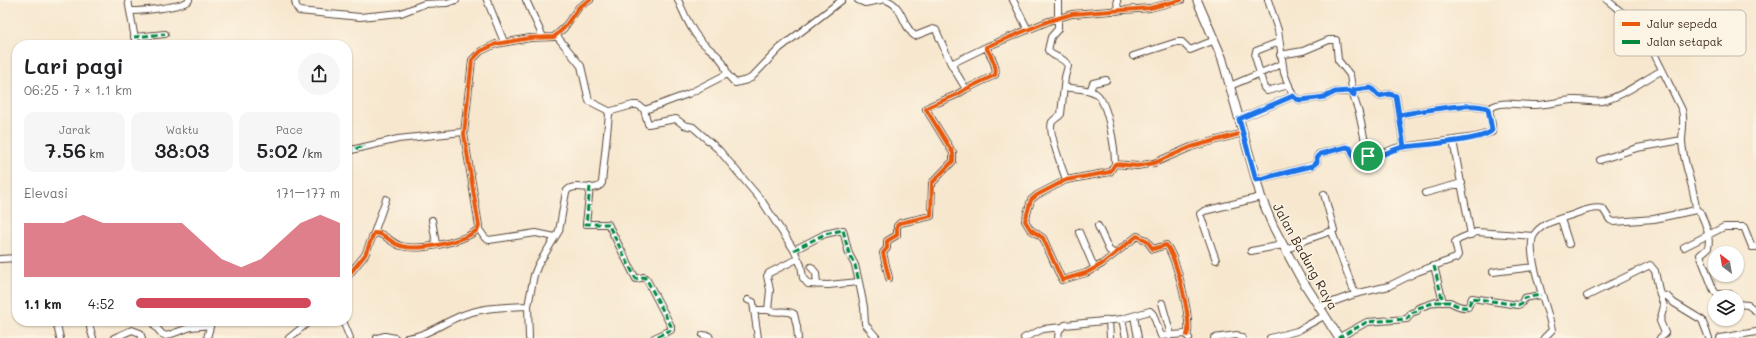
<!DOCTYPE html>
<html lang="id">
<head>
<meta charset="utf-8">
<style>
	:root { --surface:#fff; --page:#f6f6f6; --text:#202124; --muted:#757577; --accent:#d1495b }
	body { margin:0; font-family:Mali,sans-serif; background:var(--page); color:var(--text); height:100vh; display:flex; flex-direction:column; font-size:15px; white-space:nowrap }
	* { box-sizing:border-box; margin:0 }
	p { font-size:13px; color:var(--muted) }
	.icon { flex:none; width:22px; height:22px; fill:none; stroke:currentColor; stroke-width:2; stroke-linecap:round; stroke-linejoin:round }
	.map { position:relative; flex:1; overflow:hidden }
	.drawer { position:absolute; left:12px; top:40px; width:340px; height:286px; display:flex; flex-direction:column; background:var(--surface); border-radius:16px; box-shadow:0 1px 3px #0004 }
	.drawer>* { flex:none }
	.needle { width:26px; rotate:329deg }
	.fabs { position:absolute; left:1708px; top:246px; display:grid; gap:8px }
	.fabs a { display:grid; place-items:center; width:36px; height:36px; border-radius:50%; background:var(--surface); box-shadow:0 1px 3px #0004; font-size:20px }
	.pin { position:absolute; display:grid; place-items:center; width:34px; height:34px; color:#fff; margin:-17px; border:2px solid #fff; border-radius:50%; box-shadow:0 1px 4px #0007 }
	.round { display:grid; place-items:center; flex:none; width:42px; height:42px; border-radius:21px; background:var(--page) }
	.headline { display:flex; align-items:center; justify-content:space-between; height:68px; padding:0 12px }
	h1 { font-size:22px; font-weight:600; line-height:30px }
	.figures { display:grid; grid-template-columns:repeat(3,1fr); gap:6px; height:68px; padding:4px 12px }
	.figures div { display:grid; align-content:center; border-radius:10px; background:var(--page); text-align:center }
	.figures b { font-size:20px; font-weight:600 }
	.figures small { font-size:11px; font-weight:400 }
	.figures p { font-size:11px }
	.chart { height:112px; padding:8px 12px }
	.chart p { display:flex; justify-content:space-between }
	.chart svg { width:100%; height:72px; margin-top:4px; fill:var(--accent); opacity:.7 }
	ul { padding:0 12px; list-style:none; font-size:13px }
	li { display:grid; grid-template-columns:64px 48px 1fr; align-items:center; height:30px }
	li i { height:10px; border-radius:5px; background:var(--accent) }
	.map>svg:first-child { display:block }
</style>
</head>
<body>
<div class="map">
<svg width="1756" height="338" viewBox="0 0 1756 338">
	<rect width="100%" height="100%" fill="#fcf5e5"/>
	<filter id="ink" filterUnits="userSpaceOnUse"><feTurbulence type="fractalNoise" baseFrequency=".025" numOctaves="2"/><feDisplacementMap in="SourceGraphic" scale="8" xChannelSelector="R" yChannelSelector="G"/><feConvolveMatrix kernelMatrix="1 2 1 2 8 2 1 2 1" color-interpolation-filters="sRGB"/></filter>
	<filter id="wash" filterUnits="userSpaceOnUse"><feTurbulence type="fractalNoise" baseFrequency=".012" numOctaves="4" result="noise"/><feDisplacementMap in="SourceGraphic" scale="16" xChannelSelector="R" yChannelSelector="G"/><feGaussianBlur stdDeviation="0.9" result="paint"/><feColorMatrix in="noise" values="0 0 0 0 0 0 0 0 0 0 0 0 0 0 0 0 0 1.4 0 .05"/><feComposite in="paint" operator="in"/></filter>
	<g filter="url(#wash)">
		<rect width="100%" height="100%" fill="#f7e7cf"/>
	</g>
	<g filter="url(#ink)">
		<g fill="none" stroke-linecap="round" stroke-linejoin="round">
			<g stroke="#574639" stroke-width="8">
				<path id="minor" d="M128,0L136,45
					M295,0L296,6L299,11L360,17L401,13L424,4L447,3L456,0
					M487,0L504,42
					M526,0L543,37
					M678,0C684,13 689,27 699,39C711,53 722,53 727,74
					M858,0L865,3L881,0
					M886,0C904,6 902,27 915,36L933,29L936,30L951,64L966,89
					M1013,0L1028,30
					M1058,0V29L1051,37L1048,50C1052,58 1064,56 1068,66L1065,77L1061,114C1059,117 1054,119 1052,122C1047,131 1063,169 1066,180
					M1117,0L1118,11
					M1268,0L1278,30L1284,73L1293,96L1297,99L1301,100L1325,97L1335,92H1352L1359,113L1368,156
					M1607,0L1625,15L1639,23L1682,110C1685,122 1682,130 1682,141C1683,165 1695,187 1696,210L1700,212C1705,222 1711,237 1708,248L1700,255L1714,291L1717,294H1730L1733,297
					M131,11C141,11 184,7 189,0
					M134,37L165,34
					M1279,42L1256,51L1255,56L1264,88L1267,91L1289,85
					M1280,55L1303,51L1329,40H1336L1338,60L1350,75L1353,95
					M1133,56L1177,42H1182L1190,50L1215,40
					M951,64L986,47
					M1230,86L1282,64
					M1064,87C1073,89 1087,88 1095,93C1108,100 1115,149 1115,164
					M1354,90L1371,88L1379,96L1389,94L1396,96L1404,147
					M1090,91L1093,83L1106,80
					M644,110L648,124L676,119L684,125L693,127L719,150L762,201L794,250L801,265L803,278L808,284L828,285L859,282L864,307L865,324L877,338
					M608,112L633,105H638L645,110L688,94L727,74L735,83L747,80L751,78L780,48L842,0
					M1399,115C1418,112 1474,100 1489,109
					M1239,119L1293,96
					M1453,141L1471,235
					M347,151L398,139L463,132
					M1600,160L1637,148L1682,140
					M1256,180L1312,166L1317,162V157L1319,154L1346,147L1350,149L1354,158L1365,155L1374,157L1396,148L1476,137L1492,132V125L1489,109C1501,99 1519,106 1534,105C1547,105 1560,101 1573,100C1585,99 1596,104 1607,100C1627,94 1643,80 1661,71
					M590,187L586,224H608L636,279L644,277L647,280L671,326V330L654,338
					M1425,193L1462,183
					M1561,219L1569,244
					M432,220L436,244
					M1098,226L1109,250L1113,253
					M478,228L485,238L489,240L536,233L555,237
					M1079,232L1094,267
					M1332,232L1355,294
					M374,233L386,199
					M1684,247L1724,227H1744L1752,247H1756
					M794,250L825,234L843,230L849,254L855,265L859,282
					M1286,250L1303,241L1334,230L1324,194
					M1251,251L1283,245
					M0,259L17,258
					M797,259L769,273L767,276L770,290L768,310C776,314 786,309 794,314L797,327L798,338
					M1216,260L1200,214L1204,211L1261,197
					M1434,266L1443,302
					M811,267L816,273L817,285
					M1493,272L1534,267
					M347,277L365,255L374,233C386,233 390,243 401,246C419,251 465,242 478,229L479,226L464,134L472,60L481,51L496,44L530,38L554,37L564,28L579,7L590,0
					M889,278L883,253L887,248V241L897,235V226L900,223L931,216L932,183L953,161V153L926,109L930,106L956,95L966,89L995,75C998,66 990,55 986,47L1049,21L1072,14L1150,8L1181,0
					M1660,295L1664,306L1660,321L1665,333L1660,338
					M1587,296L1650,265L1655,271L1660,295L1667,296L1674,303L1702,320L1709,338
					M748,300L753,302L754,310
					M1162,303L1171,335
					M1737,304L1748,305L1756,311
					M1319,307L1355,294L1389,286L1417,272L1456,258L1458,255L1455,242C1460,237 1469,236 1476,232L1533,236
					M1134,316L1138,338
					M1122,319L1126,338
					M1109,320L1110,338
					M56,321L60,338
					M343,321L350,338
					M154,325L162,334L166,336L191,327L210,325
					M90,328L93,338
					M703,335L709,336L710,338
					M1187,335C1193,324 1176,255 1166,245L1153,249L1146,240L1137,236L1102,264L1086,273L1062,280L1043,238L1030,229L1025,221L1031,200L1037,195L1066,180L1110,172L1115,164L1137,166L1154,163L1191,147L1243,133
					M114,338L132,330L140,333L142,338
					M207,338L211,323
					M289,338L310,321
					M377,338L385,336L395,338
					M407,338C426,336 441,324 458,317C480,307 504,307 528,306
					M529,338L528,306L534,275L538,265L559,231L566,192C573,180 595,195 602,183L609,114L607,110L589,101L581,66L556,35
					M758,338L754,310H768
					M1024,338L1043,329L1062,327
					M1058,338L1059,330L1065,325L1122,319L1150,311L1153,314L1161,336L1185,334L1189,338
					M1214,338L1237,335L1242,338
					M1270,338L1297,331L1324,316
					M1338,338L1367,322L1407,319L1411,313L1417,311L1418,308L1436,302H1450C1455,305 1462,308 1468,307L1472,298L1518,305L1522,303L1524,298L1541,295
					M1544,338L1552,330C1549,311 1524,251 1534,235C1541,224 1553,221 1565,217C1577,214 1591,206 1603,209L1610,220L1614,222L1654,219L1696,210
					M1720,338L1756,332"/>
			</g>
			<g stroke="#574639" stroke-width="10">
				<path id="major" d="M1197,0L1222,58L1261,197L1273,226L1299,275L1339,338"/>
			</g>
			<use href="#minor" stroke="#fff" stroke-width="6"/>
			<use href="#major" stroke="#fff" stroke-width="8"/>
			<path stroke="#00873e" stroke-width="3" stroke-dasharray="6 3" stroke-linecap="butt" d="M134,37L165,34
				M347,151L365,146
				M590,187L586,224H608L636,279L644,277L647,280L671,326V330L654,338
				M794,250L825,234L843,230L849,254L855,265L859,282
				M1434,266L1443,302
				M307,321V323
				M1338,338L1367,322L1407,319L1411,313L1417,311L1418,308L1436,302H1450C1455,305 1462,308 1468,307L1472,298L1518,305L1522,303L1524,298L1541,295"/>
			<g stroke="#fcf5e5" stroke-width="6">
				<path id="cycleway" d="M347,277L365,255L374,233C386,233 390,243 401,246C419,251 465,242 478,229L479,226L464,134L472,60L481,51L496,44L530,38L554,37L564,28L579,7L590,0
					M889,278L883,253L887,248V241L897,235V226L900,223L931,216L932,183L953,161V153L926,109L930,106L956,95L966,89L995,75C998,66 990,55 986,47L1049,21L1072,14L1150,8L1181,0
					M1187,335C1193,324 1176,255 1166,245L1153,249L1146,240L1137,236L1102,264L1086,273L1062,280L1043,238L1030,229L1025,221L1031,200L1037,195L1066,180L1110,172L1115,164L1137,166L1154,163L1191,147L1243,133"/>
			</g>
			<use href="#cycleway" stroke="#e8590c" stroke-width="4"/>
		</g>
	</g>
	<g fill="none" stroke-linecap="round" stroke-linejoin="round" filter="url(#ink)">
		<g stroke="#fff" stroke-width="8">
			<path id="route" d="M1368,156L1354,158L1350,148L1346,147L1320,154L1317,157V162L1312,166L1256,180L1239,119L1293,96L1296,99L1301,100L1325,97L1335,92L1349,91L1354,95V90L1371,88L1379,96L1389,94L1396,96L1404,147C1419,145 1486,141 1492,130L1488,109C1475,100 1417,112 1399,115L1404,147C1393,148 1378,160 1368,156"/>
		</g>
		<use href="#route" stroke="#1a73e8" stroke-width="5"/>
	</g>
	<g text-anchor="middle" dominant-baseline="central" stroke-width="3" stroke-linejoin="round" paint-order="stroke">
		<g font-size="13" fill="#3b2a1e" stroke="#fcf5e5">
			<text transform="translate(1306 256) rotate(61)">Jalan Badung Raya</text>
		</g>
	</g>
	<rect x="1614" y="10" width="132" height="46" rx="6" fill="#fcf5e5" stroke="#c2b8a9" stroke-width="1"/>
	<rect x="1622" y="22" width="18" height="4" fill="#e8590c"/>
	<rect x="1622" y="40" width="18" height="4" fill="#00873e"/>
	<g font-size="11" fill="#3b2a1e">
		<text x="1647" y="28">Jalur sepeda</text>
		<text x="1647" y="46">Jalan setapak</text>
	</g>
</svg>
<div class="fabs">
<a><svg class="needle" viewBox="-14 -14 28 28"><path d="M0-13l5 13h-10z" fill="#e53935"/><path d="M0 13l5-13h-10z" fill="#757577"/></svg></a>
<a><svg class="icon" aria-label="layers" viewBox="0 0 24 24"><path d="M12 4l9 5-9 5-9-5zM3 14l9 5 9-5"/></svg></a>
</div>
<div class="pin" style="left:1368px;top:156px;background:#1e9e55"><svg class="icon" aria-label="arrive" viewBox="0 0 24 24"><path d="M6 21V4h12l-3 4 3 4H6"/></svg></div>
<section class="drawer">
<div class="headline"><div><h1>Lari pagi</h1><p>06:25 · 7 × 1.1 km</p></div><a class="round"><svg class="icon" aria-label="share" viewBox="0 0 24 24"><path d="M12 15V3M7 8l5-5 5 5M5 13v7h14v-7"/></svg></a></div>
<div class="figures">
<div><p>Jarak</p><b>7.56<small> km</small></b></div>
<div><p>Waktu</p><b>38:03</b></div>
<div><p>Pace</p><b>5:02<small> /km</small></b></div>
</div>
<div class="chart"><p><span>Elevasi</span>171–177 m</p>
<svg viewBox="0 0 160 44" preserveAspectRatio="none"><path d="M0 44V11L10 11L20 11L30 6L40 11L50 11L60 11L70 11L80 11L90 22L100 33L110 38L120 33L130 22L140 11L150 6L160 11V44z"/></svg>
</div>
<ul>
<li><b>1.1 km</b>4:52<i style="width:86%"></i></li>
</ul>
</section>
</div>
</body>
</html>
